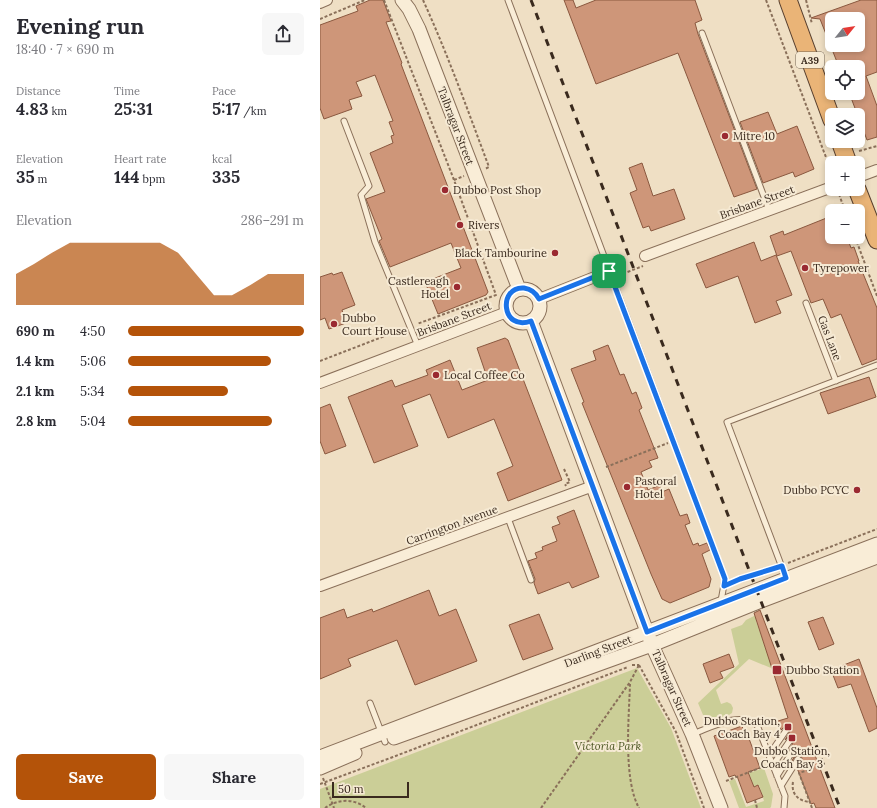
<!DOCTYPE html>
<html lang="en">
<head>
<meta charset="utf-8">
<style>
	:root { --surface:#fff; --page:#f7f7f7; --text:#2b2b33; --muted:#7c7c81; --accent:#b45309 }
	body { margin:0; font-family:Lora,serif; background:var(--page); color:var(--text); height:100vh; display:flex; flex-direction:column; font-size:15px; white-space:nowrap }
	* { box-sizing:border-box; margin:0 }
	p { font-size:13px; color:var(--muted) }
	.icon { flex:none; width:22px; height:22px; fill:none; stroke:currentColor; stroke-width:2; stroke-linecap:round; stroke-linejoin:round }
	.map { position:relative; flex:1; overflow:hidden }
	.panel { display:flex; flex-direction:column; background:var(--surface); width:320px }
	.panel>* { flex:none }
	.needle { width:26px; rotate:60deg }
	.tools { position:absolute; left:505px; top:12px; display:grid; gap:8px }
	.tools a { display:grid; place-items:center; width:40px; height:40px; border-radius:6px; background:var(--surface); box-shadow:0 2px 6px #0003; font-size:20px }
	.scale { position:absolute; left:12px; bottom:10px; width:77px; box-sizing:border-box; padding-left:4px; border:2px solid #3a2a1e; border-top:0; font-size:11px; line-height:14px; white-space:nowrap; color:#3a2a1e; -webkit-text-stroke:3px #f6ead4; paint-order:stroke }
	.pin { position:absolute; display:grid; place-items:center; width:34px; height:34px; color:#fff; margin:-17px; border-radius:8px; box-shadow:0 2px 6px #0006 }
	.round { display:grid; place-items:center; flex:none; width:42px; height:42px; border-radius:6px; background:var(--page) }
	.head { display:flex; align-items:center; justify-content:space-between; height:68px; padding:0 16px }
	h1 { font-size:22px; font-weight:700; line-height:30px }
	.figures { display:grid; grid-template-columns:repeat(3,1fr); gap:6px; height:68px; padding:4px 16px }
	.figures div { display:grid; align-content:center }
	.figures b { font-size:17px; font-weight:700 }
	.figures small { font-size:11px; font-weight:400 }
	.figures p { font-size:11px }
	.chart { height:112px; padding:8px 16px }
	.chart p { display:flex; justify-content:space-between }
	.chart svg { width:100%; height:72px; margin-top:4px; fill:var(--accent); opacity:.7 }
	.cta { display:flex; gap:8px; margin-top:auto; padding:8px 16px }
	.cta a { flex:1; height:46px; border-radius:6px; background:var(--accent); color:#fff; font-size:16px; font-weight:700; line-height:46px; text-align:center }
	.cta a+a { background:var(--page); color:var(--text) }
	ul { padding:0 16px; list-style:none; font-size:13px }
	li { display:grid; grid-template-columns:64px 48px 1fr; align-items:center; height:30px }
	li i { height:10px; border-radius:5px; background:var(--accent) }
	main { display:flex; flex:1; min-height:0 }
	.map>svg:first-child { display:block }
</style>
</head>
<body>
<main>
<section class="panel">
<div class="head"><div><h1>Evening run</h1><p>18:40 · 7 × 690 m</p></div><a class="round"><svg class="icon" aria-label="share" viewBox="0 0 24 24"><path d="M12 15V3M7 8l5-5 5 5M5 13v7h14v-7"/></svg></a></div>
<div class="figures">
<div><p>Distance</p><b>4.83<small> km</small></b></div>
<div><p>Time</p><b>25:31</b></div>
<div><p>Pace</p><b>5:17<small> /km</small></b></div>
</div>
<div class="figures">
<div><p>Elevation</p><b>35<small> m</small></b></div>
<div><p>Heart rate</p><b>144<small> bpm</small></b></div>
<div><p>kcal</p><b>335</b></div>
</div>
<div class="chart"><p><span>Elevation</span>286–291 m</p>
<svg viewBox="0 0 160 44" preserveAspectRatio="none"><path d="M0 44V25L10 19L20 12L30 6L40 6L50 6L60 6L70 6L80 6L90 12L100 25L110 38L120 38L130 32L140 25L150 25L160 25V44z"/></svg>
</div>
<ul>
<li><b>690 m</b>4:50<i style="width:100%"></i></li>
<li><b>1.4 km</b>5:06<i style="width:81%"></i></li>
<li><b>2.1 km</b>5:34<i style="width:57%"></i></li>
<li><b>2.8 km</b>5:04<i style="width:82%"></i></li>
</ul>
<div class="cta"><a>Save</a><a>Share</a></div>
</section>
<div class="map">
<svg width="557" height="808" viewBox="0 0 557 808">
	<rect width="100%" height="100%" fill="#efdfc4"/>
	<path fill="#cbce97" d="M436,615V621L453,667L451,668L429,659L396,690L401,704L407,702L411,704L413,708L412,713C405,718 395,722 386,722L378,703L419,664L411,629L422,625L426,620Z
		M317,668L351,728L381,808H0V789Z
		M444,768L453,794L451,807L450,808H419L409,781L415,779L426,807L444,801L439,785L434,787L429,773Z"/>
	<path fill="#ce9679" stroke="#8a583f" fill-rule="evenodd" d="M50,0H63L71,21L66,22L82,63L81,64L168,292L166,295L118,314L105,282L141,268L131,243L70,267L59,241L62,239L46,199L65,192L50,153L73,143L71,136L74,135L69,122L73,121L55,75L36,82L42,96L29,100L32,109L4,119L0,108V25L38,11L36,6Z
		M244,0H253L256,8L276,0H375L382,20L375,23L378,34L437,189L414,197L358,53L276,84Z
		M541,0H557V72L546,76L557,106V137L547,140L530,95L538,93V67H519L500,19L491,18ZM512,19H538V45H512Z
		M448,112L457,134L477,126L494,169L475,177L473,172L443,183L420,122Z
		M322,163L333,196L354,189L365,219L331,231L329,226L323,228L310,193L317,190L309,168Z
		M509,217L512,225V237H527L531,248L534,247L539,261H538L557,308V359L542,365L521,314L511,318L503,299L491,303L471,251L457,256L450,236L463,231L464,235Z
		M434,242L441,261L456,255L472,295L456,301L461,313L435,323L418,276L386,288L376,264Z
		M22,272L35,305L22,310L26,323L9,329L5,318L0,320V277L12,273L13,275Z
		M185,338L188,340L242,480L188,501L177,473L193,466L174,419L128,438L110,394L82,405L98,446L54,463L28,397L72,380L75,387L108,375L106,370L130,360L142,390L168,380L157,348Z
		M288,345L300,375L304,374L312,394L316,392L322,408L319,410L338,458L329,461L332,467L321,472L328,490L340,485L342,492L349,489L360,516L367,514L370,523L365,525L373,545L378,543L379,546L387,543L390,550L382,554L391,579L389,587L350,603L342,599L331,574L262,403L264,402L251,369L276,360L273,351Z
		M549,377L556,397L508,414L500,393Z
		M10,404L26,446L5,454L0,441V408Z
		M254,510L279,577L252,588L249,582L218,594L214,583L215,579L208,561L217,558L215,553L223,550L222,547L237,541L232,527L240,524L237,517Z
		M109,590L119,616L136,609L157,661L95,685L77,640L28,659L31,666L0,679V618L24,609L27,618L52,609L53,612Z
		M440,610L515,808H496L494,803L491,804L477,768L482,761V758L480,755H476L472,761L478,749L476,746L474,745L469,750L474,741L475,738L473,736L470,735L465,740L470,731L471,728L469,726L466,725L461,730L458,721L468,718L434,613Z
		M219,614L233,649L203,660L189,625Z
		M503,617L514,644L499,650L488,622Z
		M409,654L414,667L400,672L403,678L390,683L383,664Z
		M539,659L557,708V728L549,732L531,684L518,688L511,670Z
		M422,726L423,729L425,728L440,768L428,772L434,787L438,785L443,797L427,803L417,776L416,777L415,775L409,777L394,736Z"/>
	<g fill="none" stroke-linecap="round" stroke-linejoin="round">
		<g stroke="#8a705a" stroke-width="7">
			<path id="service" d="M188,0L405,579L401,601
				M382,33L449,210
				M24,121L49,186L41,195L55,242L98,346
				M486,303L516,381
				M188,518L211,580
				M466,578L407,422L557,365
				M50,703L65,742
				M373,734C392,727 420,711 437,725L465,796L464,808
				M449,755L467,729
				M453,765L471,739
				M457,776L474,749
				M461,786L478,759"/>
		</g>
		<g stroke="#8a705a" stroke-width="12">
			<path id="minor" d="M0,3L7,0
				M538,177L557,170
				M325,256L512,187
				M219,299L295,269
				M0,383L187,312
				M0,586L273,486"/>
		</g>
		<g stroke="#8a705a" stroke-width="15">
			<path id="tertiary" d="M82,0L89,9L99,29L199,289
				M186 306a17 17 0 1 1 34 0a17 17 0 1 1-34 0Z
				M211,321L332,645L372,734L401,808
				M74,738L332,645L441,601L557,557
				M0,757L557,544
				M0,768L35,753"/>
		</g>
		<g stroke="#583f2e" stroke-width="19">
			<path id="trunk" d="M468,0L512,120
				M520,141L528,163
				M537,189L557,240"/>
		</g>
		<path stroke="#8a705a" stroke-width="2" stroke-dasharray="3 2" stroke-linecap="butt" d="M64,0L134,180L176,295L97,324
			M103,0C128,55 148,111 169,167L165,169
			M446,0L512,173
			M486,0L492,24
			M0,19L45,0
			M539,151L557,146
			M134,180L144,176
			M519,194L525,211
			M535,237L557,296
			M303,272L305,273L323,266
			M0,361L83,329
			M286,467L348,443
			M244,469L250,482L245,484L246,486
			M468,563L557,529
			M412,582L455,568
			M312,665H319
			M319,665L356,732L384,808
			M310,684C309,717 303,779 319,808
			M484,762L487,771
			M3,778L14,808
			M406,781L445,766
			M473,782C471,794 478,801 490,802
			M0,784L73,757L308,667
			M435,800L437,808
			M5,808C17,799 34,798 46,808
			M221,808L310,682L319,665
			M492,808L479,773L500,766"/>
		<use href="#service" stroke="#f9edd7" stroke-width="5"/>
		<use href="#minor" stroke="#f9edd7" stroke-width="10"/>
		<use href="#tertiary" stroke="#f9edd7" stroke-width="13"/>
		<use href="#trunk" stroke="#eab477" stroke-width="17"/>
		<path stroke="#3a2a1e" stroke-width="3" stroke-dasharray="7 7" stroke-linecap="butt" d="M211,0L520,808"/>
	</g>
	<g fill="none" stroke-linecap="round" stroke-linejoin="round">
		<g stroke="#fff" stroke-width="8">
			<path id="route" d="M289,271L405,579L404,586L420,579L462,566L466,578L327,632L211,321C181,332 178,286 204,288C211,289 216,293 219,299Z"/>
		</g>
		<use href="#route" stroke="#1a73e8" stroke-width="5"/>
	</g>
	<g fill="#9a2931" stroke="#f6ead4" stroke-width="1.5">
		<circle cx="405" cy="136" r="4"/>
		<circle cx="125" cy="190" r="4"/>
		<circle cx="140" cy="225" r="4"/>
		<circle cx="235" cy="253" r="4"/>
		<circle cx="485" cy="268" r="4"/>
		<circle cx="137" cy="287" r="4"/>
		<circle cx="14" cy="324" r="4"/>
		<circle cx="116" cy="375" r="4"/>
		<circle cx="307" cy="487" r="4"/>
		<circle cx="537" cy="490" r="4"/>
		<rect x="452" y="665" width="10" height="10" rx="2"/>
		<rect x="464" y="723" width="8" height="8" rx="2"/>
		<rect x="468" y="734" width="8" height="8" rx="2"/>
	</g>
	<g text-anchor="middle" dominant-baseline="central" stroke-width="4" stroke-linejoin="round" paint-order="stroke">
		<rect fill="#f6ead4" stroke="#726455" stroke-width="1" x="476" y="52" width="28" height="16" rx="3"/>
		<g font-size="10" font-weight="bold" fill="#3a2a1e">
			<text x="490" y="60">A39</text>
		</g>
		<g font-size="11" fill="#3a2a1e" stroke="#f6ead4">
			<text transform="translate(136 126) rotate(69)">Talbragar Street</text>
			<text transform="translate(437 202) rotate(-20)">Brisbane Street</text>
			<text transform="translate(134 319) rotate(-21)">Brisbane Street</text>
			<text transform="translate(510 338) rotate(69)">Gas Lane</text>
			<text transform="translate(132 525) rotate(-20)">Carrington Avenue</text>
			<text transform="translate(278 651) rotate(-21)">Darling Street</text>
			<text transform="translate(352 688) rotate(66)">Talbragar Street</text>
		</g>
		<g font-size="11" fill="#3a2a1e" stroke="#f6ead4" text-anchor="start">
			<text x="413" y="136">Mitre 10</text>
			<text x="133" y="190">Dubbo Post Shop</text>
			<text x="148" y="225">Rivers</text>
			<text x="227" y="253" text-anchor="end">Black Tambourine</text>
			<text x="493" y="268">Tyrepower</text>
			<text x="129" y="281" text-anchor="end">Castlereagh<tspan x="129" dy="13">Hotel</tspan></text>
			<text x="22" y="318">Dubbo<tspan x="22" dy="13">Court House</tspan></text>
			<text x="124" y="375">Local Coffee Co</text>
			<text x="315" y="481">Pastoral<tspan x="315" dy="13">Hotel</tspan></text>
			<text x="529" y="490" text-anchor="end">Dubbo PCYC</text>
			<text x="466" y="670">Dubbo Station</text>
			<text x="460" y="721" text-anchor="end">Dubbo Station,<tspan x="460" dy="13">Coach Bay 4</tspan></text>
			<text x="472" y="751" text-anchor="middle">Dubbo Station,<tspan x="472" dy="13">Coach Bay 3</tspan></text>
		</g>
		<g font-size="11" font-style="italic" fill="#4d5724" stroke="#f6ead4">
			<text x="288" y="746">Victoria Park</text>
		</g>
	</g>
</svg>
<div class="tools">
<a><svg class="needle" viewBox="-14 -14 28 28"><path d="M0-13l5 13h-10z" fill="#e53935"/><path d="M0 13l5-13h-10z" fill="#7c7c81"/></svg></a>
<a><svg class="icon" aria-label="locate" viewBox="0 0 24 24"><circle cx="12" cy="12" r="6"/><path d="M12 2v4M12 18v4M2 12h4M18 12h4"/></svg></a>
<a><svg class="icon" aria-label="layers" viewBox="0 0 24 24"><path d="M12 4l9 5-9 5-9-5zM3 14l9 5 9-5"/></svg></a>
<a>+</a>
<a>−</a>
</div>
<div class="scale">50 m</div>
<div class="pin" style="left:289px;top:271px;background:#1e9e55"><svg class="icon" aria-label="arrive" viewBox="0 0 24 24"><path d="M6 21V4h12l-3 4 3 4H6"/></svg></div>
</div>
</main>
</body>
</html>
